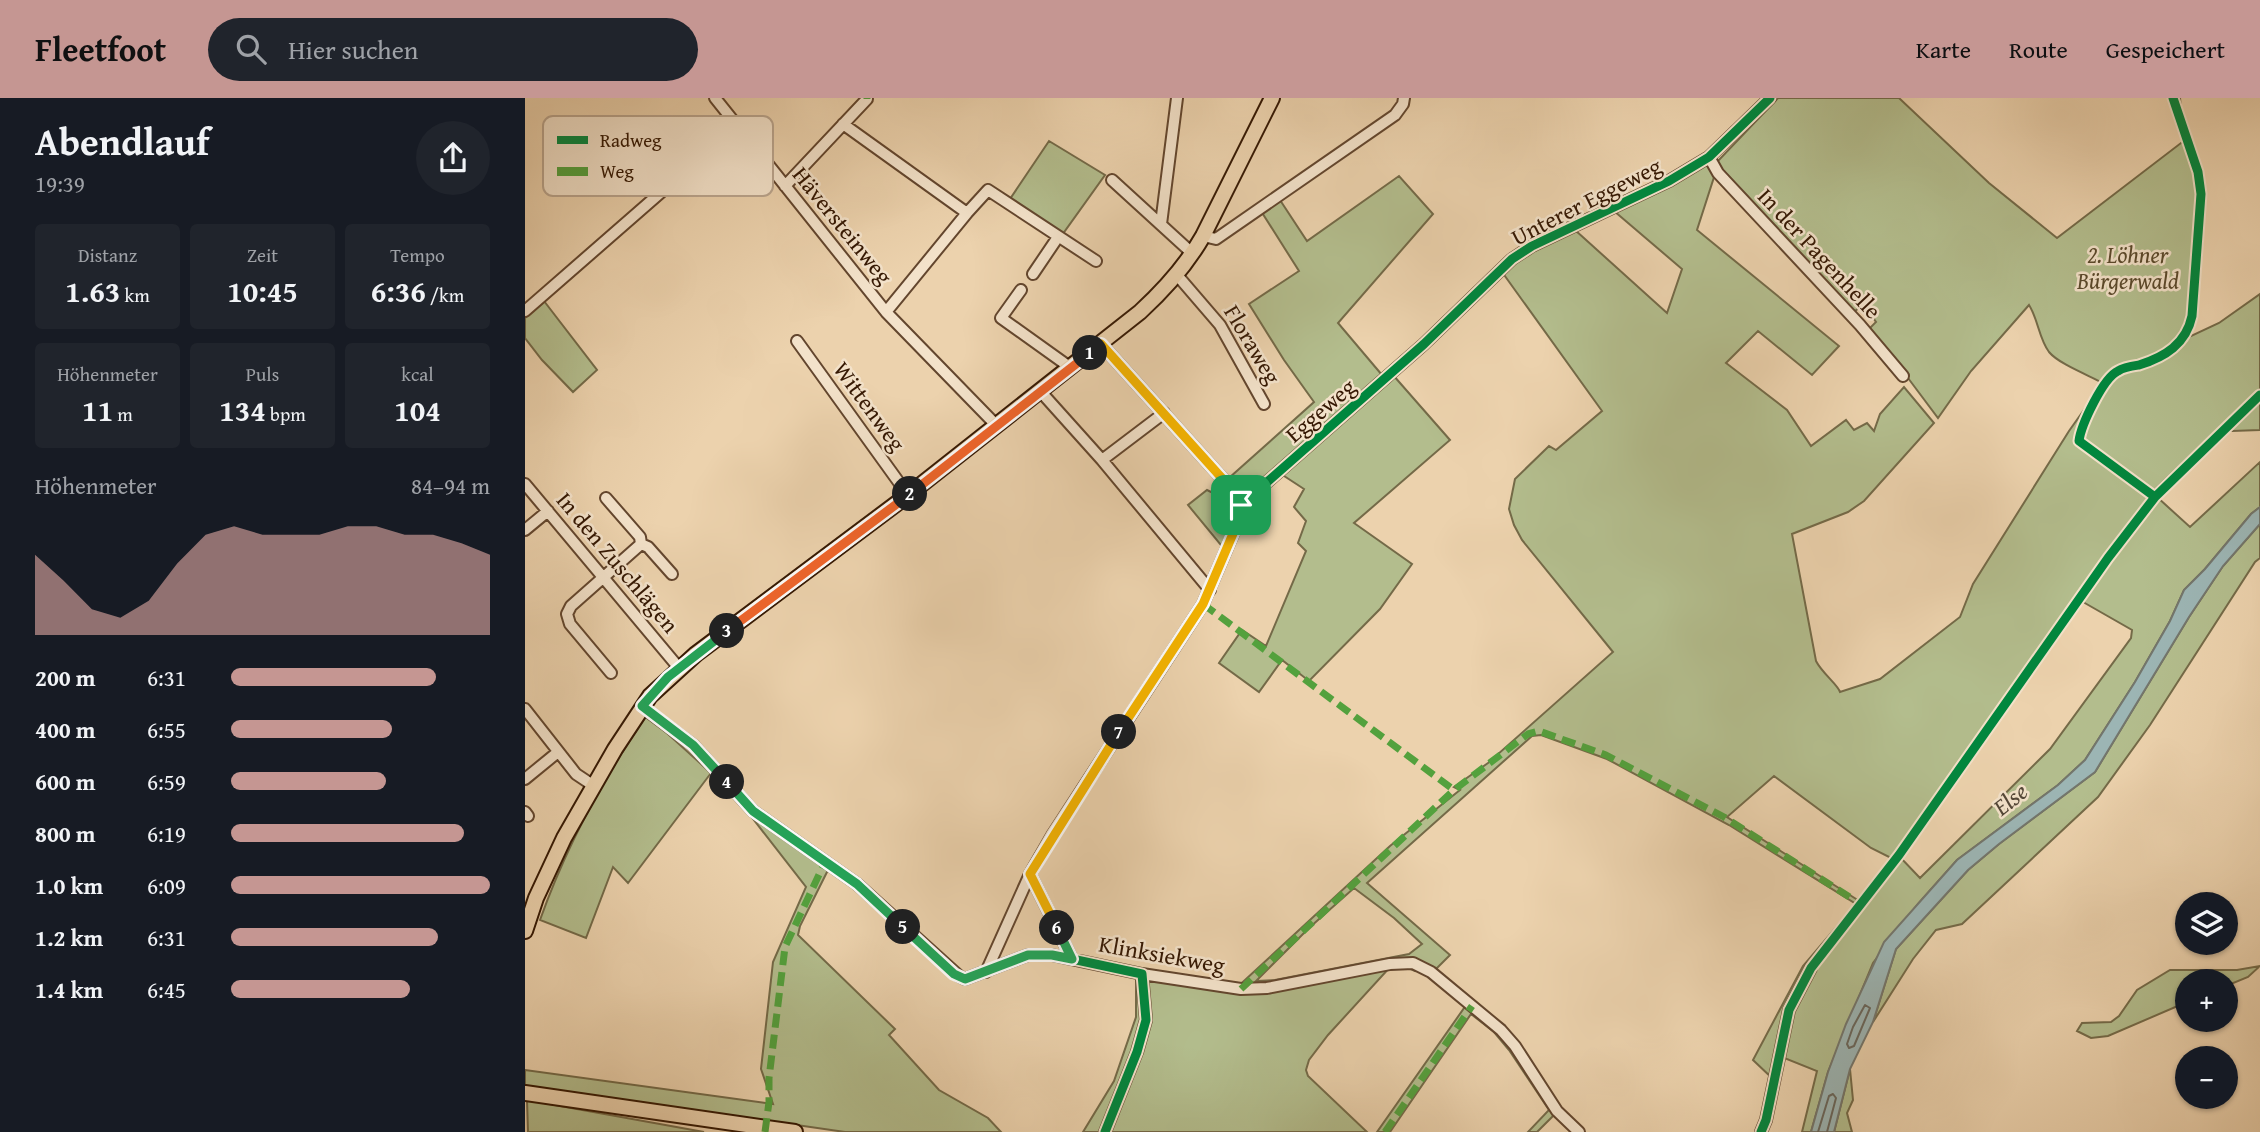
<!DOCTYPE html>
<html lang="de">
<head>
<meta charset="utf-8">
<style>
	:root { --surface:#171b24; --page:#20242c; --text:#f1f3f6; --muted:#9ea1a6; --accent:#c59692 }
	body { margin:0; font-family:"Gentium Book Plus",serif; background:var(--page); color:var(--text); height:100vh; display:flex; flex-direction:column; font-size:26px; white-space:nowrap }
	* { box-sizing:border-box; margin:0 }
	p { font-size:23px; color:var(--muted) }
	.icon { flex:none; width:38px; height:38px; fill:none; stroke:currentColor; stroke-width:2; stroke-linecap:round; stroke-linejoin:round }
	.map { position:relative; flex:1; overflow:hidden }
	.drawer { display:flex; flex-direction:column; background:var(--surface); width:525px }
	.drawer>* { flex:none }
	.buttons { position:absolute; left:1650px; top:794px; display:grid; gap:14px }
	.buttons a { display:grid; place-items:center; width:63px; height:63px; border-radius:50%; background:var(--surface); box-shadow:0 2px 5px #0004; font-size:35px }
	.pin { position:absolute; display:grid; place-items:center; width:60px; height:60px; color:#fff; margin:-30px; border-radius:14px; box-shadow:0 4px 10px #0006 }
	.km { position:absolute; width:35px; height:35px; margin:-18px; border-radius:50%; background:#222; color:#fff; font-size:19px; line-height:35px; text-align:center }
	.round { display:grid; place-items:center; flex:none; width:74px; height:74px; border-radius:37px; background:var(--page) }
	.head { display:flex; align-items:center; justify-content:space-between; height:119px; padding:0 35px }
	h1 { font-size:38px; font-weight:800; line-height:52px }
	.figures { display:grid; grid-template-columns:repeat(3,1fr); gap:10px; height:119px; padding:7px 35px }
	.figures div { display:grid; align-content:center; border-radius:7px; background:var(--page); text-align:center }
	.figures b { font-size:30px; font-weight:800 }
	.figures small { font-size:19px; font-weight:400 }
	.figures p { font-size:19px }
	.chart { height:196px; padding:14px 35px }
	.chart p { display:flex; justify-content:space-between }
	.chart svg { width:100%; height:126px; margin-top:7px; fill:var(--accent); opacity:.7 }
	ul { padding:0 35px; list-style:none; font-size:23px }
	li { display:grid; grid-template-columns:112px 84px 1fr; align-items:center; height:52px }
	li i { height:18px; border-radius:9px; background:var(--accent) }
	header { display:flex; align-items:center; gap:42px; box-sizing:border-box; height:98px; padding:0 35px; background:var(--accent); color:#111 }
	header strong { font-size:33px }
	nav { display:flex; gap:38px; margin-inline-start:auto; font-size:24px }
	.search { width:490px; height:63px; background:var(--page); display:flex; align-items:center; gap:18px; box-sizing:border-box; padding:0 24px; border-radius:38px; color:var(--muted); font-size:26px }
	main { display:flex; flex:1; min-height:0 }
	.map>svg:first-child { display:block }
</style>
</head>
<body>
<header>
<strong>Fleetfoot</strong>
<div class="search"><svg class="icon" aria-label="search" viewBox="0 0 24 24"><circle cx="10" cy="10" r="6"/><path d="M15 15l6 6"/></svg>Hier suchen</div>
<nav><a>Karte</a><a>Route</a><a>Gespeichert</a></nav>
</header>
<main>
<section class="drawer">
<div class="head"><div><h1>Abendlauf</h1><p>19:39</p></div><a class="round"><svg class="icon" aria-label="share" viewBox="0 0 24 24"><path d="M12 15V3M7 8l5-5 5 5M5 13v7h14v-7"/></svg></a></div>
<div class="figures">
<div><p>Distanz</p><b>1.63<small> km</small></b></div>
<div><p>Zeit</p><b>10:45</b></div>
<div><p>Tempo</p><b>6:36<small> /km</small></b></div>
</div>
<div class="figures">
<div><p>Höhenmeter</p><b>11<small> m</small></b></div>
<div><p>Puls</p><b>134<small> bpm</small></b></div>
<div><p>kcal</p><b>104</b></div>
</div>
<div class="chart"><p><span>Höhenmeter</span>84–94 m</p>
<svg viewBox="0 0 160 44" preserveAspectRatio="none"><path d="M0 44V16L10 25L20 35L30 38L40 32L50 19L60 9L70 6L80 9L90 9L100 9L110 6L120 6L130 9L140 9L150 12L160 16V44z"/></svg>
</div>
<ul>
<li><b>200 m</b>6:31<i style="width:79%"></i></li>
<li><b>400 m</b>6:55<i style="width:62%"></i></li>
<li><b>600 m</b>6:59<i style="width:60%"></i></li>
<li><b>800 m</b>6:19<i style="width:90%"></i></li>
<li><b>1.0 km</b>6:09<i style="width:100%"></i></li>
<li><b>1.2 km</b>6:31<i style="width:80%"></i></li>
<li><b>1.4 km</b>6:45<i style="width:69%"></i></li>
</ul>
</section>
<div class="map">
<svg width="1735" height="1034" viewBox="0 0 1735 1034">
	<rect width="100%" height="100%" fill="#ecd2ad"/>
	<filter id="stains"><feTurbulence type="fractalNoise" baseFrequency=".00286" numOctaves="4"/><feColorMatrix values="0 0 0 0 .2 0 0 0 0 .09 0 0 0 0 .02 0 0 0 .5 -.17"/></filter>
	<radialGradient id="worn" r=".72"><stop offset=".6" stop-color="#630" stop-opacity="0"/><stop offset="1" stop-color="#630" stop-opacity=".3"/></radialGradient>
	<path fill="#b3bd8d" stroke="#746a48" stroke-width="2" fill-rule="evenodd" d="M1253,0H1374L1464,85L1532,140L1660,42L1647,0H1655L1656,10C1664,37 1676,66 1678,95C1680,125 1674,215 1662,240L1694,225L1735,196V332L1707,333L1698,326L1629,392L1591,370L1590,374L1625,400L1583,455L1587,457L1632,399L1665,429L1735,364V409L1726,416L1680,471L1659,492L1645,523L1610,584L1560,662L1533,687L1432,762L1393,806L1348,865L1303,974L1286,1034H1277L1292,973L1257,959L1248,981L1228,962L1278,868L1331,806L1204,727L1082,661L1016,637L1007,638L842,785L925,857L909,873L896,866L890,873L879,868H866L803,937L784,962L781,972L783,978L842,1034H558L589,983L611,919V883L636,882L707,894L865,748L935,692L929,689L963,665L1088,554L997,442L989,427L984,411L990,381L1024,348L1031,352L1077,313L977,174L868,277L925,342L829,425L887,466L855,511L784,583L757,562L734,594L694,565L717,532L741,548L781,453L773,445L781,423L769,409L779,391L756,376L722,409L704,380L789,304L759,262L724,206L774,173L736,113L755,102L782,143L874,78L908,116L813,225L857,277L896,244L975,167L1183,64L1190,76L1172,132L1314,248L1287,277L1233,233L1201,265L1262,312L1286,348L1321,322L1329,332L1342,325L1349,333L1355,316L1379,289L1409,325L1339,403L1323,414L1267,436L1291,563C1297,575 1313,587 1315,594L1355,581L1435,519L1448,486L1544,333L1578,285C1563,277 1534,266 1524,254C1514,241 1513,221 1504,207L1446,273L1413,320L1380,276L1343,232L1351,224L1338,206L1328,215L1191,65ZM1089,113L1157,171L1142,215L1050,132ZM1551,500L1607,532L1606,540L1525,651L1395,780L1375,759L1339,806L1202,719L1249,678L1346,750L1366,760ZM829,790L869,820L897,846L884,856L750,882L731,883L784,830Z
		M524,43L580,77L537,137L485,101Z
		M19,203L72,272L48,294L17,262L0,240V220Z
		M696,386L714,407L700,452L663,407L682,392L686,394Z
		M1735,426V460L1730,464L1625,627L1573,699L1437,826L1411,832L1388,861L1348,924L1371,851L1443,772L1474,746L1570,674L1664,519L1698,468Z
		M122,617L186,675L103,785L88,769L61,840L15,822C41,749 78,680 122,617Z
		M225,717L303,772L275,828L273,837L370,931L364,937L414,992L463,1020L476,1034H320L0,988V972L248,1006L236,971L248,864L281,789Z
		M1735,868L1723,879L1701,888V884H1662V904L1583,938L1566,940L1552,933L1557,925L1586,924L1594,918L1612,892L1645,872H1712Z
		M944,903L977,931L1029,1017L1012,1034H1003L1024,1012L984,952L969,934L946,916L865,1034H852Z
		M1325,971L1328,1002L1322,1015L1327,1034H1309Z
		M2,1002L179,1034H3Z"/>
	<path fill="#9cb5b4" stroke="#73766d" stroke-width="2" d="M1735,409V426L1698,468L1664,519L1570,674L1474,746L1443,772L1371,851L1348,924L1325,971L1309,1034H1286L1303,974L1321,926L1359,844L1432,762L1533,687L1560,662L1610,584L1645,523L1659,492L1680,471L1726,416Z"/>
	<g fill="none" stroke-linecap="round" stroke-linejoin="round">
		<path stroke="#68665c" stroke-width="2" d="M1340,907L1345,910L1329,948L1324,950L1322,946L1328,929Z
			M1293,1034L1304,998L1308,996L1311,1000L1302,1034"/>
		<g stroke="#63462e" stroke-width="14">
			<path id="minor" d="M190,0L361,214L472,328
				M318,26L442,115L463,92L571,163
				M1184,59L1193,75L1335,227L1378,278
				M587,82L668,156
				M260,88L342,1
				M636,126L652,0
				M678,138L691,141L870,17L878,6L879,0
				M508,176L533,139
				M652,177L695,227L739,306
				M496,192L476,220L546,270
				M0,213L213,27
				M361,214L442,115
				M272,243L383,397
				M516,294L577,362L685,492
				M577,362L639,315
				M0,386L154,570
				M81,400L115,439L116,446L123,449L147,476
				M716,407L899,246L987,161L1007,148L1144,83L1184,59L1245,0
				M0,432L23,413
				M86,575L45,526L42,516L46,508L116,446
				M117,609L168,647L228,713L332,786L434,878L440,881L503,857H527L617,876L716,891L742,890L865,866L888,865L906,874L976,932L990,948L1032,1013L1054,1034
				M0,611L51,676L69,688
				M0,681L33,654
				M0,714L3,718
				M505,776L547,861
				M461,874L505,776L528,736L678,506L717,415L715,402L704,388L576,246
				M580,1034L612,954L621,922L617,876
				M1236,1034L1241,1022L1264,912L1286,870"/>
		</g>
		<g stroke="#351803" stroke-width="18">
			<path id="major" d="M0,833L11,800L39,740L90,651L125,598L171,556L383,397L615,214C640,191 661,168 678,138L747,0
				M0,995L270,1034"/>
		</g>
		<use href="#minor" stroke="#f3e2ca" stroke-width="10"/>
		<use href="#major" stroke="#ecd2ad" stroke-width="14"/>
		<path stroke="#53a13d" stroke-width="7" stroke-dasharray="14 7" stroke-linecap="butt" d="M342,1V0
			M678,506L929,692
			M716,891L929,692L1003,636L1014,633L1081,657L1199,719L1337,807
			M240,1034L244,1004V980L260,849L300,764
			M860,1034L947,908"/>
		<g stroke="#f3e2ca" stroke-width="13">
			<path id="cycleway" d="M1630,399L1554,343C1556,327 1578,280 1593,273C1599,269 1607,268 1614,267C1640,259 1661,246 1667,218L1676,96L1673,74L1648,0
				M580,1034L612,954L621,922L617,876L547,861L505,776L528,736L678,506L716,417V407L899,246L987,161L1007,148L1144,83L1184,59L1245,0
				M1236,1034L1241,1022L1264,912L1286,870L1374,757L1583,460L1630,399L1735,297"/>
		</g>
		<use href="#cycleway" stroke="#00873e" stroke-width="9"/>
	</g>
	<g fill="none" stroke-linecap="round" stroke-linejoin="round">
		<g stroke="#fff" stroke-width="14">
			<path id="split-1" d="M565,255L576,246L704,388L716,407"/>
		</g>
		<g stroke="#fff" stroke-width="14">
			<path id="split-2" d="M385,396L565,255"/>
		</g>
		<g stroke="#fff" stroke-width="14">
			<path id="split-3" d="M202,533L385,396"/>
		</g>
		<g stroke="#fff" stroke-width="14">
			<path id="split-4" d="M202,684L168,647L117,608L143,579L202,533"/>
		</g>
		<g stroke="#fff" stroke-width="14">
			<path id="split-5" d="M202,684L228,713L332,786L378,829"/>
		</g>
		<g stroke="#fff" stroke-width="14">
			<path id="split-6" d="M378,829L429,876L440,881L503,857H527L547,861L532,830"/>
		</g>
		<g stroke="#fff" stroke-width="14">
			<path id="split-7" d="M532,830L505,776L594,634"/>
		</g>
		<g stroke="#fff" stroke-width="14">
			<path id="split-8" d="M594,634L678,506L716,417V407"/>
		</g>
		<use href="#split-1" stroke="#f5b400" stroke-width="9"/>
		<use href="#split-2" stroke="#f0652b" stroke-width="9"/>
		<use href="#split-3" stroke="#f0652b" stroke-width="9"/>
		<use href="#split-4" stroke="#22a559" stroke-width="9"/>
		<use href="#split-5" stroke="#22a559" stroke-width="9"/>
		<use href="#split-6" stroke="#22a559" stroke-width="9"/>
		<use href="#split-7" stroke="#f5b400" stroke-width="9"/>
		<use href="#split-8" stroke="#f5b400" stroke-width="9"/>
	</g>
	<g text-anchor="middle" dominant-baseline="central" stroke-width="5" stroke-linejoin="round" paint-order="stroke">
		<g font-size="23" fill="#351803" stroke="#f3e2ca">
			<text transform="translate(1061 103) rotate(-27)">Unterer Eggeweg</text>
			<text transform="translate(318 127) rotate(51)">Häversteinweg</text>
			<text transform="translate(1295 155) rotate(47)">In der Pagenhelle</text>
			<text transform="translate(728 246) rotate(59)">Floraweg</text>
			<text transform="translate(345 308) rotate(54)">Wittenweg</text>
			<text transform="translate(795 312) rotate(-41)">Eggeweg</text>
			<text transform="translate(93 464) rotate(50)">In den Zuschlägen</text>
			<text transform="translate(637 856) rotate(10)">Klinksiekweg</text>
		</g>
		<g font-size="23" font-style="italic" fill="#5b4a2c" stroke="#f3e2ca">
			<text x="1603" y="156">2. Löhner<tspan x="1603" dy="26">Bürgerwald</tspan></text>
		</g>
		<g font-size="24" font-style="italic" fill="#544738" stroke="#f3e2ca">
			<text transform="translate(1485 701) rotate(-39)">Else</text>
		</g>
	</g>
	<rect x="18" y="18" width="230" height="80" rx="10" fill="#f3e2ca" stroke="#baa58e" stroke-width="2"/>
	<rect x="32" y="38" width="31" height="8" fill="#00873e"/>
	<rect x="32" y="69" width="31" height="9" fill="#53a13d"/>
	<g font-size="19" fill="#351803">
		<text x="75" y="49">Radweg</text>
		<text x="75" y="80">Weg</text>
	</g>
	<rect width="100%" height="100%" filter="url(#stains)"/>
	<rect width="100%" height="100%" fill="url(#worn)"/>
</svg>
<div class="buttons">
<a><svg class="icon" aria-label="layers" viewBox="0 0 24 24"><path d="M12 4l9 5-9 5-9-5zM3 14l9 5 9-5"/></svg></a>
<a>+</a>
<a>−</a>
</div>
<div class="pin" style="left:716px;top:407px;background:#1e9e55"><svg class="icon" aria-label="arrive" viewBox="0 0 24 24"><path d="M6 21V4h12l-3 4 3 4H6"/></svg></div>
<b class="km" style="left:565px;top:255px">1</b>
<b class="km" style="left:385px;top:396px">2</b>
<b class="km" style="left:202px;top:533px">3</b>
<b class="km" style="left:202px;top:684px">4</b>
<b class="km" style="left:378px;top:829px">5</b>
<b class="km" style="left:532px;top:830px">6</b>
<b class="km" style="left:594px;top:634px">7</b>
</div>
</main>
</body>
</html>
